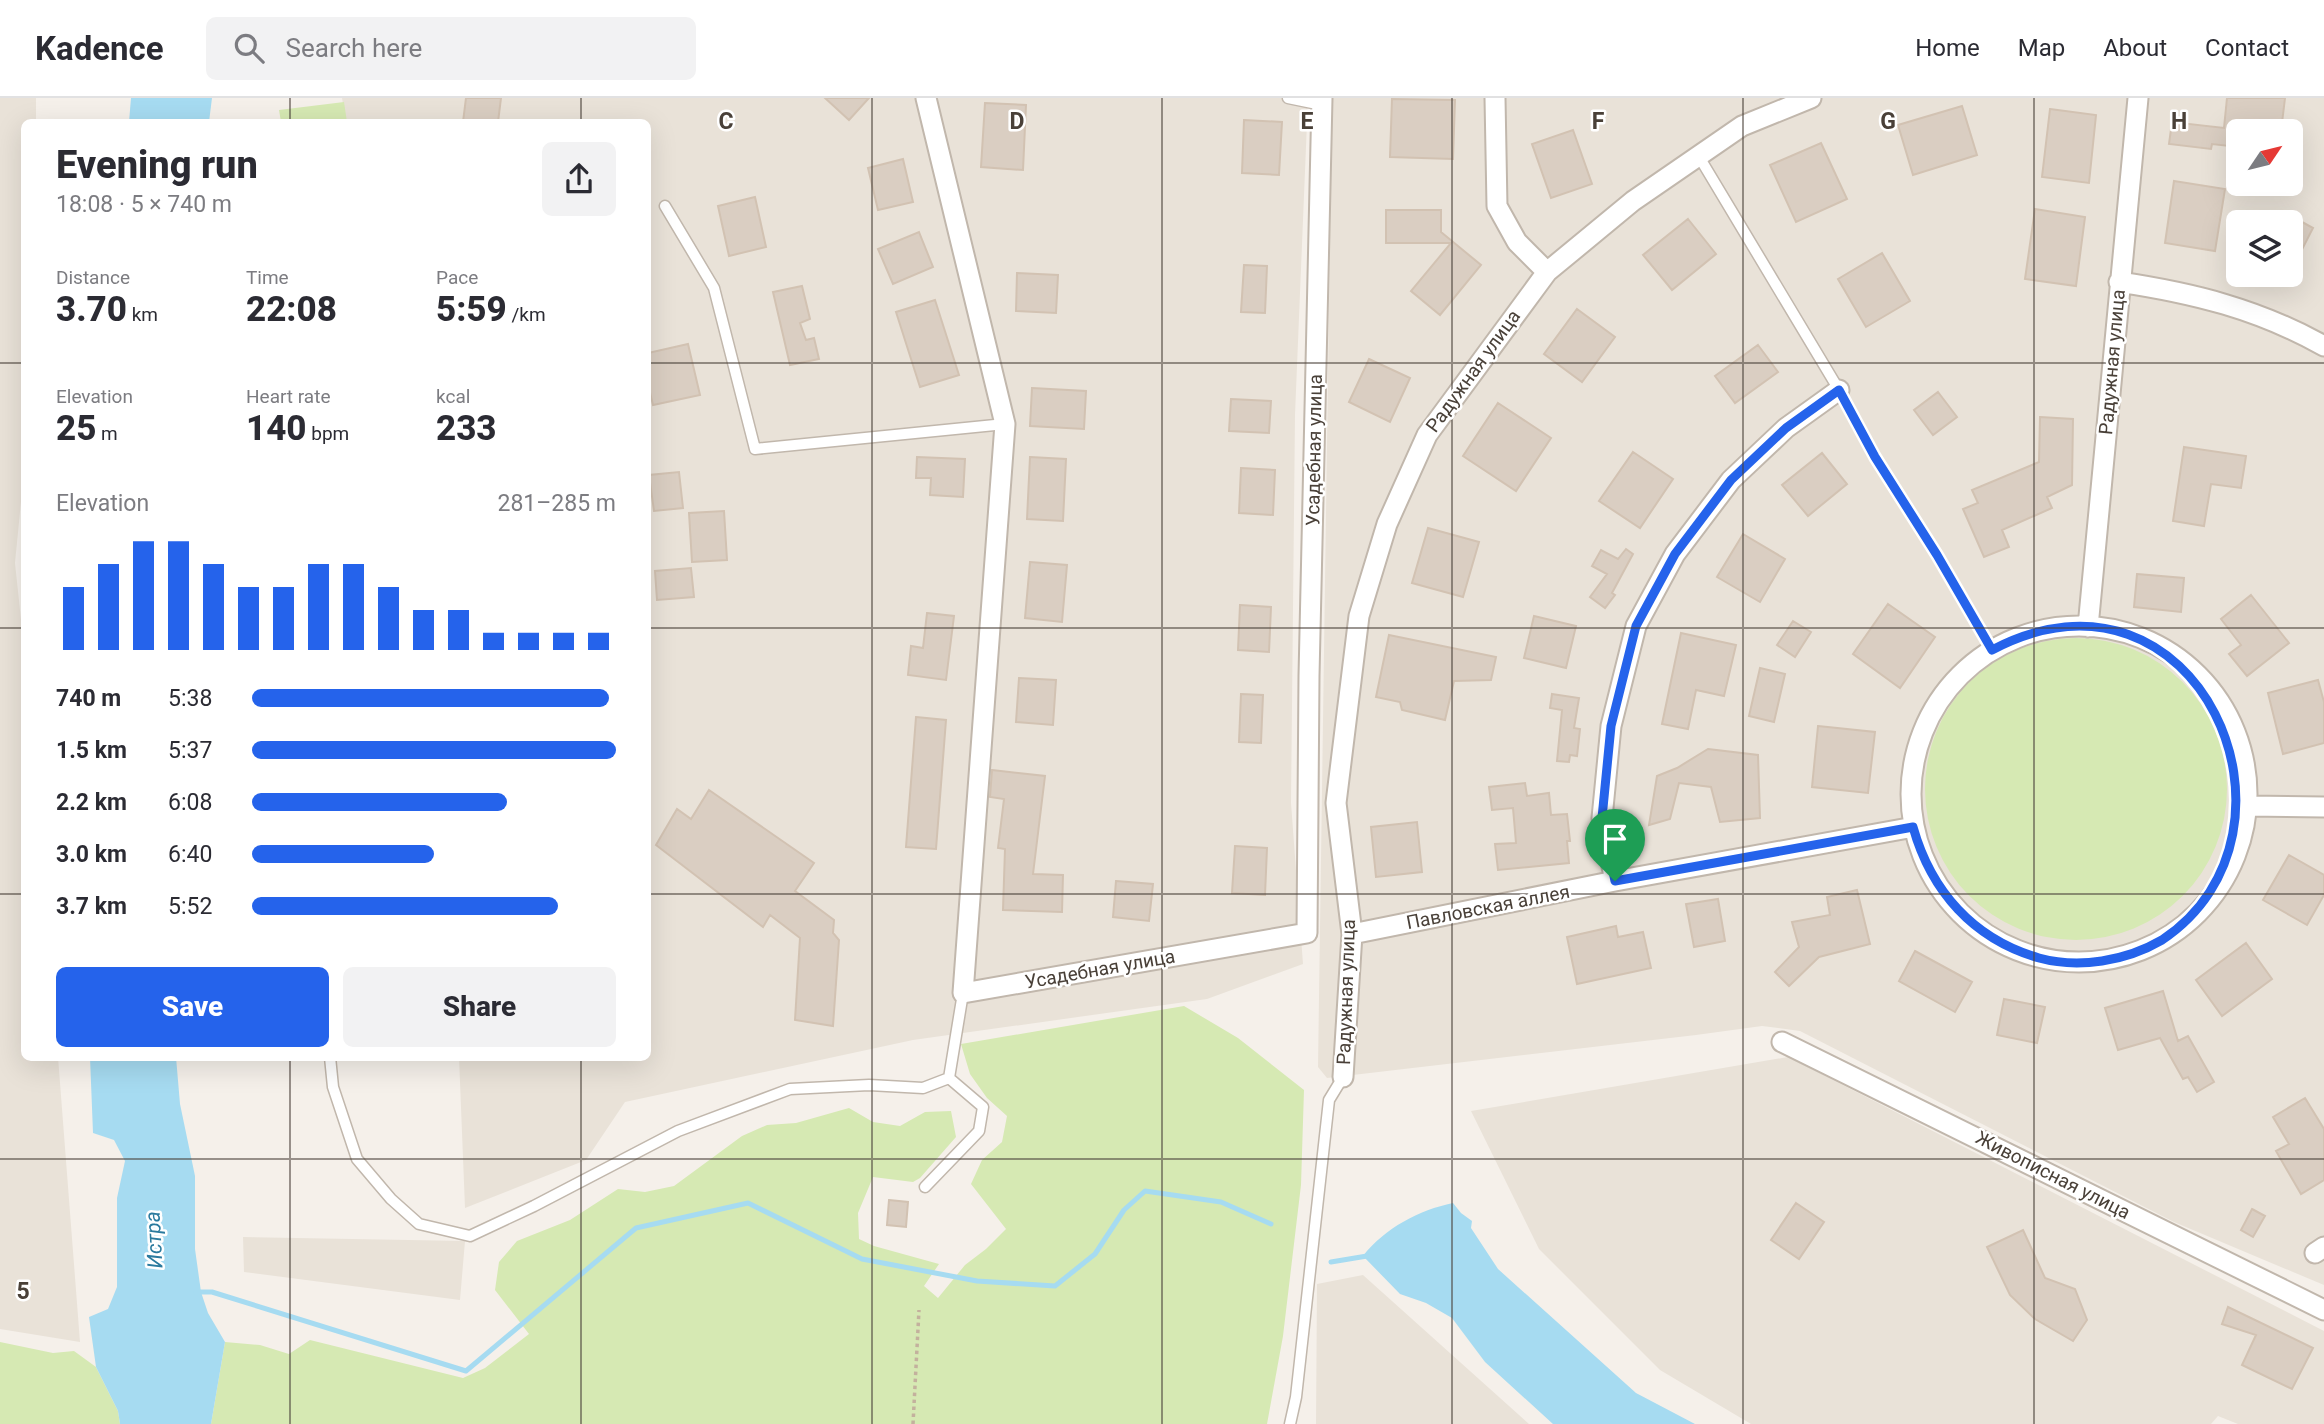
<!DOCTYPE html>
<html lang="en">
<head>
<meta charset="utf-8">
<style>
	:root { --surface:#fff; --page:#f2f2f3; --text:#2b2b33; --muted:#7c7c81; --line:#e1e1e2; --accent:#2563eb }
	body { margin:0; font-family:Roboto,sans-serif; background:var(--page); color:var(--text); height:100vh; display:flex; flex-direction:column; font-size:26px; white-space:nowrap }
	* { box-sizing:border-box; margin:0 }
	p { font-size:23px; color:var(--muted) }
	.icon { flex:none; width:38px; height:38px; fill:none; stroke:currentColor; stroke-width:2; stroke-linecap:round; stroke-linejoin:round }
	.map { position:relative; flex:1; overflow:hidden }
	.details { position:absolute; left:21px; top:21px; width:630px; height:942px; display:flex; flex-direction:column; background:var(--surface); border-radius:10px; box-shadow:0 7px 28px #0002 }
	.details>* { flex:none }
	.needle { width:46px; rotate:55deg }
	.tools { position:absolute; left:2226px; top:21px; display:grid; gap:14px }
	.tools a { display:grid; place-items:center; width:77px; height:77px; border-radius:10px; background:var(--surface); box-shadow:0 7px 28px #0002; font-size:35px }
	.pin { position:absolute; display:grid; place-items:center; width:60px; height:60px; color:#fff; margin:-72px -30px; border-radius:50% 50% 50% 0; rotate:-45deg; box-shadow:0 0 7px #0007 }
	.pin .icon { rotate:45deg }
	.round { display:grid; place-items:center; flex:none; width:74px; height:74px; border-radius:10px; background:var(--page) }
	.head { display:flex; align-items:center; justify-content:space-between; height:119px; padding:0 35px }
	h1 { font-size:38px; font-weight:800; line-height:52px }
	.figures { display:grid; grid-template-columns:repeat(3,1fr); gap:10px; height:119px; padding:7px 35px }
	.figures div { display:grid; align-content:center }
	.figures b { font-size:35px; font-weight:800 }
	.figures small { font-size:19px; font-weight:400 }
	.figures p { font-size:19px }
	.chart { height:196px; padding:14px 35px }
	.chart p { display:flex; justify-content:space-between }
	.chart svg { width:100%; height:126px; margin-top:7px; stroke:var(--accent); stroke-width:6 }
	.action { display:flex; gap:14px; margin-top:auto; padding:14px 35px }
	.action a { flex:1; height:80px; border-radius:10px; background:var(--accent); color:#fff; font-size:28px; font-weight:800; line-height:80px; text-align:center }
	.action a+a { background:var(--page); color:var(--text) }
	ul { padding:0 35px; list-style:none; font-size:23px }
	li { display:grid; grid-template-columns:112px 84px 1fr; align-items:center; height:52px }
	li i { height:18px; border-radius:9px; background:var(--accent) }
	header { display:flex; align-items:center; gap:42px; box-sizing:border-box; height:98px; padding:0 35px; background:var(--surface); border-bottom:2px solid var(--line) }
	header strong { font-size:33px }
	nav { display:flex; gap:38px; margin-inline-start:auto; font-size:24px }
	.search { width:490px; height:63px; background:var(--page); display:flex; align-items:center; gap:18px; box-sizing:border-box; padding:0 24px; border-radius:10px; color:var(--muted); font-size:26px }
	.map>svg:first-child { display:block }
</style>
</head>
<body>
<header>
<strong>Kadence</strong>
<div class="search"><svg class="icon" aria-label="search" viewBox="0 0 24 24"><circle cx="10" cy="10" r="6"/><path d="M15 15l6 6"/></svg>Search here</div>
<nav><a>Home</a><a>Map</a><a>About</a><a>Contact</a></nav>
</header>
<div class="map">
<svg width="2324" height="1326" viewBox="0 0 2324 1326">
	<rect width="100%" height="100%" fill="#f5f0ea"/>
	<path fill="#e9e2d8" fill-rule="evenodd" d="M0,0H36V24H24V373L15,465L24,550V959H58L80,1244L0,1231Z
		M342,0H1308L1295,317L1291,705L1303,866L1207,901L913,942L625,1004L586,1062L465,1110L459,959H648V24H346Z
		M1332,0H2324V1187L2174,1124L1800,933L1762,928L1696,937L1327,980L1318,969ZM2238,33H2291V86H2238ZM2238,124H2291V177H2238Z
		M1788,959L2324,1233V1326H2238L2218,1318L2211,1326H1751L1660,1272L1539,1151L1471,1013Z
		M243,1139L465,1143L460,1202L244,1174Z
		M1363,1177L1529,1326H1316L1317,1186Z"/>
	<path fill="#d6e9b3" d="M344,4L347,24H281L279,12Z
		M1925 691a151 151 0 1 1 302 0a151 151 0 1 1-302 0Z
		M1184,908L1238,940L1304,992L1301,1087L1283,1238L1267,1326H211L225,1244L260,1247L289,1256L310,1242L463,1280L485,1270L529,1236L495,1192L499,1164L517,1143L570,1122L618,1091L645,1094L674,1088L742,1038L767,1027L796,1025L849,1010L873,1024L900,1028L925,1014L951,1013L956,1039L920,1080L913,1084L873,1079L858,1115L859,1141L874,1148L939,1166L924,1188L938,1200L965,1167L986,1151L1006,1131L971,1086L982,1062L1002,1044L1007,1018L987,1000L970,976L961,946Z
		M0,1244L53,1255L74,1253L96,1269L118,1313L120,1326H0Z"/>
	<path fill="#a6dbf1" d="M131,0H212L209,24H129Z
		M90,959H176L180,1006L195,1078V1151L201,1194L208,1215L225,1244L211,1326H120L118,1313L96,1269L89,1219L108,1211L117,1189V1100L125,1063L114,1042L93,1035Z
		M1453,1105L1461,1115L1472,1123L1471,1130L1498,1171L1636,1295L1695,1326H1553L1485,1264L1452,1220L1426,1205L1400,1196L1363,1158C1385,1130 1419,1112 1453,1105Z"/>
	<g fill="none" stroke-linecap="round" stroke-linejoin="round">
		<path stroke="#a6dbf1" stroke-width="5" d="M1331,1164L1367,1158
			M196,1194H212L466,1273L636,1130L748,1105L862,1161L977,1183L1055,1188L1095,1156L1124,1112L1145,1093L1221,1104L1271,1126"/>
	</g>
	<path fill="#dacec2" stroke="#d2c2b2" stroke-width="2" d="M466,0H501L498,24H463Z
		M825,0H869L849,22Z
		M2227,0H2285L2281,33H2238V49L2212,46L2211,51L2169,46L2172,24L2224,30Z
		M1392,1L1455,2L1453,61L1390,59Z
		M985,5L1026,7L1023,72L981,69Z
		M1962,8L1977,57L1913,77L1898,27Z
		M2050,11L2096,17L2089,85L2042,79Z
		M1244,22L1282,24L1279,77L1242,75Z
		M1573,32L1592,86L1551,100L1532,46Z
		M1821,45L1847,101L1796,124L1770,67Z
		M903,61L913,104L878,112L868,70Z
		M2174,83L2225,91L2215,153L2165,145Z
		M755,99L766,149L729,158L718,108Z
		M2035,111L2085,119L2076,188L2025,181Z
		M1386,112H1441V134L1481,167L1440,217L1411,193L1451,145H1386Z
		M2291,118L2313,130L2291,173Z
		M1688,121L1716,156L1672,192L1643,157Z
		M919,134L933,169L893,186L878,151Z
		M1882,155L1910,203L1866,229L1838,181Z
		M1244,167L1267,168L1265,215L1241,214Z
		M1017,175L1058,177L1056,215L1016,213Z
		M802,188L810,221L800,225L806,242L814,240L819,261L790,267L773,194Z
		M935,202L959,277L920,289L896,214Z
		M1577,211L1615,239L1582,284L1544,256Z
		M688,246L700,297L653,307L648,286V255Z
		M1758,247L1778,274L1735,305L1715,278Z
		M1369,261L1410,280L1390,324L1349,304Z
		M1032,290L1086,293L1084,331L1030,328Z
		M1938,294L1957,319L1933,337L1914,312Z
		M1231,301L1271,303L1269,335L1229,333Z
		M1498,305L1551,340L1516,393L1463,358Z
		M2040,319L2073,321L2072,387L2047,399L2052,410L2002,432L2009,449L1984,459L1963,411L1978,405L1972,392L2039,364Z
		M2184,349L2246,358L2241,390L2211,386L2204,428L2173,423Z
		M1633,354L1673,381L1640,430L1599,403Z
		M1822,355L1847,386L1808,418L1782,387Z
		M917,359L965,361L963,399L930,397L931,380H916Z
		M1030,359L1066,361L1063,423L1027,421Z
		M1241,370L1275,372L1273,417L1239,415Z
		M679,374L683,410L654,413L649,377Z
		M724,413L727,462L692,464L689,415Z
		M1428,430L1479,444L1463,499L1412,485Z
		M1743,436L1785,461L1760,504L1717,479Z
		M1626,451L1633,456L1612,495L1615,497L1605,510L1590,499L1607,476L1592,468L1601,452L1618,461Z
		M1030,464L1067,467L1062,524L1025,520Z
		M691,470L694,499L657,502L655,473Z
		M2137,476L2184,480L2181,514L2134,509Z
		M2251,497L2289,545L2247,578L2229,556L2241,547L2221,521Z
		M1888,506L1935,539L1900,590L1853,556Z
		M1240,507L1271,509L1269,554L1238,552Z
		M927,515L954,518L946,582L908,577L911,548L923,550Z
		M1534,518L1576,528L1566,570L1524,560Z
		M1793,523L1811,534L1795,559L1777,547Z
		M1681,535L1736,547L1724,598L1696,592L1688,631L1662,626Z
		M1389,537L1496,559L1491,582L1454,583L1445,622L1402,612L1400,604L1376,599Z
		M1760,570L1785,576L1774,624L1749,618Z
		M1019,580L1056,582L1053,627L1016,624Z
		M2318,582L2324,604V645L2283,656L2268,595Z
		M1241,596L1263,597L1261,645L1239,644Z
		M1552,596L1579,600L1574,630L1580,631L1577,658L1570,657L1569,664L1557,663L1562,612L1550,610Z
		M916,619L946,622L936,751L906,749Z
		M1818,628L1875,634L1868,695L1812,689Z
		M1708,651L1758,657L1760,720L1720,724L1711,689L1679,685L1670,721L1649,727L1657,678L1677,670Z
		M992,672L1045,678L1033,776L1063,777L1062,814L1003,812L1005,751L998,750L1004,701L990,699Z
		M1525,685L1527,698L1549,695L1551,717L1567,716L1570,743H1567L1569,765L1498,772L1495,746L1516,745L1513,710L1492,712L1489,689Z
		M709,692L814,765L795,793L834,822L833,835L839,842L833,928L795,922L800,840L770,817L763,829L656,747L677,711L691,721Z
		M1417,724L1422,774L1376,779L1371,729Z
		M1235,748L1267,750L1265,797L1232,795Z
		M2289,757L2324,777V797L2307,827L2263,802Z
		M1116,783L1153,786L1149,823L1113,819Z
		M1857,792L1870,846L1819,859L1789,888L1775,874L1799,849L1792,824L1830,817L1827,799Z
		M1718,801L1725,843L1694,849L1686,806Z
		M1616,828L1618,839L1643,834L1651,870L1577,886L1567,839Z
		M2246,845L2272,881L2222,918L2196,882Z
		M1915,853L1972,884L1955,914L1899,883Z
		M2163,893L2178,943L2188,938L2214,984L2197,994L2188,979L2183,981L2160,940L2118,952L2105,910Z
		M2004,901L2045,909L2037,945L1997,937Z
		M2305,1000L2324,1031V1082L2301,1096L2276,1053L2289,1046L2273,1019Z
		M889,1102L908,1104L906,1129L887,1127Z
		M1796,1105L1824,1124L1799,1161L1771,1142Z
		M2252,1111L2265,1118L2253,1139L2241,1132Z
		M2023,1132L2045,1180L2075,1191L2087,1222L2073,1243L2035,1221L2010,1197L1987,1149Z
		M2228,1209L2313,1250L2292,1291L2242,1267L2256,1237L2222,1226Z"/>
	<g fill="none" stroke-linecap="round" stroke-linejoin="round">
		<g stroke="#c1b7ac" stroke-width="13">
			<path id="service" d="M1288,0L1322,7
				M1698,57L1839,292L1875,359
				M665,108L714,190L755,351L1005,326
				M1937,457L1992,552
				M330,959L333,989L357,1061L391,1101L419,1126L470,1138L534,1108L678,1033L790,991L869,987L923,990L949,980L963,895
				M925,1089L979,1033L983,1009L949,980
				M1290,1326L1296,1299L1329,1002L1343,979"/>
		</g>
		<g stroke="#c1b7ac" stroke-width="23">
			<path id="minor" d="M926,0L1005,326L963,895L1307,835L1309,578L1322,0
				M1495,0L1497,108L1517,144L1547,174
				M2119,184C2193,195 2258,211 2324,248
				M1911 696a168 168 0 1 1 336 0a168 168 0 1 1-336 0Z
				M2088,529L2138,0
				M2246,708L2324,709
				M1615,783L1602,720L1611,628L1636,528L1675,456L1731,382L1786,330L1839,292
				M1352,836L1615,783L1914,729
				M1782,944L2324,1212
				M1343,979L1352,836L1336,705L1359,518L1387,426L1427,337L1547,174L1633,103L1742,28L1811,0
				M2315,1155L2324,1149"/>
		</g>
		<path stroke="#c3b19d" stroke-width="3.5" stroke-dasharray="3.5 3.5" stroke-linecap="butt" d="M1882,370L1930,446
			M913,1326L919,1212"/>
		<use href="#service" stroke="#fff" stroke-width="10"/>
		<use href="#minor" stroke="#fff" stroke-width="19"/>
	</g>
	<g fill="none" stroke-linecap="round" stroke-linejoin="round">
		<g stroke="#fff" stroke-width="14">
			<path id="route" d="M1839,292L1875,359L1937,457L1992,552C2198,444 2324,734 2162,842C2126,863 2079,871 2039,860C1973,841 1931,793 1913,729L1615,783L1602,720L1611,628L1636,528L1675,456L1731,382L1786,330Z"/>
		</g>
		<use href="#route" stroke="#2563eb" stroke-width="9"/>
	</g>
	<path fill="none" stroke="#494038" stroke-width="2" stroke-opacity="0.55" d="M290,0V24M581,0V24M872,0V1326M1162,0V1326M1452,0V1326M1743,0V1326M2034,0V1326M0,265H24M648,265H2324M0,530H24M648,530H2324M0,796H24M648,796H2324M290,959V1326M581,959V1326M0,1061H2324"/>
	<g text-anchor="middle" dominant-baseline="central" stroke-width="5" stroke-linejoin="round" paint-order="stroke">
		<g font-size="19" fill="#494038" stroke="#fff">
			<text transform="translate(2112 264) rotate(-85)">Радужная улица</text>
			<text transform="translate(1473 273) rotate(-54)">Радужная улица</text>
			<text transform="translate(1314 352) rotate(-89)">Усадебная улица</text>
			<text transform="translate(1488 809) rotate(-11)">Павловская аллея</text>
			<text transform="translate(1100 871) rotate(-10)">Усадебная улица</text>
			<text transform="translate(1346 894) rotate(-88)">Радужная улица</text>
			<text transform="translate(2053 1077) rotate(27)">Живописная улица</text>
		</g>
		<g font-size="21" font-style="italic" fill="#2a7a9e" stroke="#fff">
			<text transform="translate(154 1142) rotate(-93)">Истра</text>
		</g>
	</g>
	<g font-size="23" text-anchor="middle" font-weight="bold" fill="#494038" stroke="#fff" stroke-width="5" stroke-linejoin="round" paint-order="stroke">
		<text x="726" y="31">C</text>
		<text x="1017" y="31">D</text>
		<text x="1307" y="31">E</text>
		<text x="1598" y="31">F</text>
		<text x="1888" y="31">G</text>
		<text x="2179" y="31">H</text>
		<text x="23" y="1201">5</text>
	</g>
</svg>
<div class="tools">
<a><svg class="needle" viewBox="-14 -14 28 28"><path d="M0-13l5 13h-10z" fill="#e53935"/><path d="M0 13l5-13h-10z" fill="#7c7c81"/></svg></a>
<a><svg class="icon" aria-label="layers" viewBox="0 0 24 24"><path d="M12 4l9 5-9 5-9-5zM3 14l9 5 9-5"/></svg></a>
</div>
<div class="pin" style="left:1615px;top:783px;background:#1e9e55"><svg class="icon" aria-label="arrive" viewBox="0 0 24 24"><path d="M6 21V4h12l-3 4 3 4H6"/></svg></div>
<section class="details">
<div class="head"><div><h1>Evening run</h1><p>18:08 · 5 × 740 m</p></div><a class="round"><svg class="icon" aria-label="share" viewBox="0 0 24 24"><path d="M12 15V3M7 8l5-5 5 5M5 13v7h14v-7"/></svg></a></div>
<div class="figures">
<div><p>Distance</p><b>3.70<small> km</small></b></div>
<div><p>Time</p><b>22:08</b></div>
<div><p>Pace</p><b>5:59<small> /km</small></b></div>
</div>
<div class="figures">
<div><p>Elevation</p><b>25<small> m</small></b></div>
<div><p>Heart rate</p><b>140<small> bpm</small></b></div>
<div><p>kcal</p><b>233</b></div>
</div>
<div class="chart"><p><span>Elevation</span>281–285 m</p>
<svg viewBox="0 0 160 44" preserveAspectRatio="none"><path d="M5 44V22M15 44V14M25 44V6M35 44V6M45 44V14M55 44V22M65 44V22M75 44V14M85 44V14M95 44V22M105 44V30M115 44V30M125 44V38M135 44V38M145 44V38M155 44V38"/></svg>
</div>
<ul>
<li><b>740 m</b>5:38<i style="width:98%"></i></li>
<li><b>1.5 km</b>5:37<i style="width:100%"></i></li>
<li><b>2.2 km</b>6:08<i style="width:70%"></i></li>
<li><b>3.0 km</b>6:40<i style="width:50%"></i></li>
<li><b>3.7 km</b>5:52<i style="width:84%"></i></li>
</ul>
<div class="action"><a>Save</a><a>Share</a></div>
</section>
</div>
</body>
</html>
